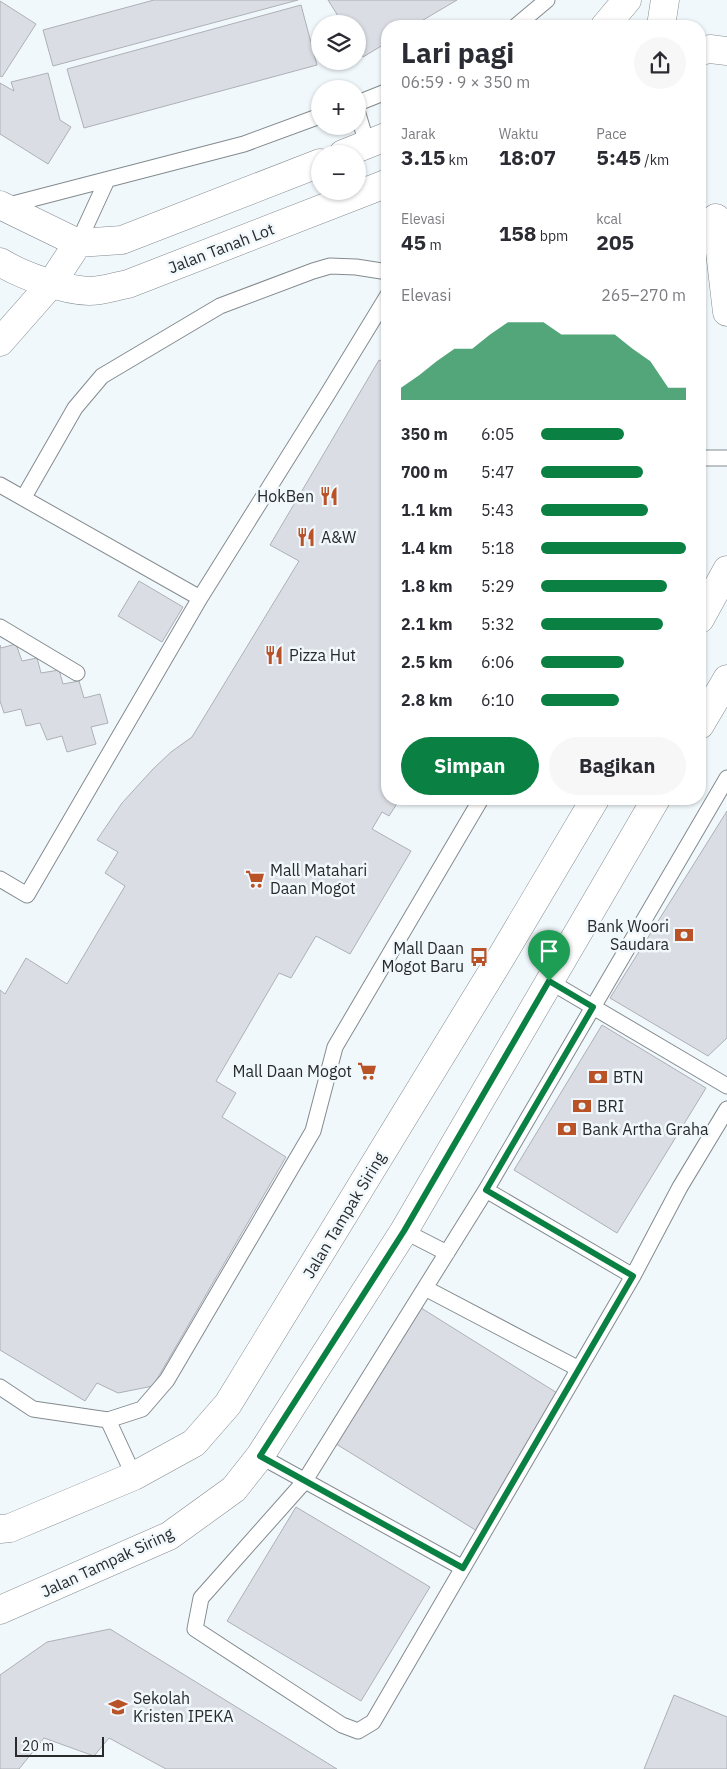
<!DOCTYPE html>
<html lang="id">
<head>
<meta charset="utf-8">
<style>
	:root { --surface:#fff; --page:#f7f7f7; --text:#2b2b33; --muted:#7c7c81; --accent:#0b8043 }
	body { margin:0; font-family:"IBM Plex Sans",sans-serif; background:var(--page); color:var(--text); height:100vh; display:flex; flex-direction:column; font-size:19px; white-space:nowrap }
	* { box-sizing:border-box; margin:0 }
	p { font-size:16px; color:var(--muted) }
	.icon { flex:none; width:28px; height:28px; fill:none; stroke:currentColor; stroke-width:2; stroke-linecap:round; stroke-linejoin:round }
	.map { position:relative; flex:1; overflow:hidden }
	.side { position:absolute; left:381px; top:20px; width:325px; height:785px; display:flex; flex-direction:column; background:var(--surface); border-radius:20px; box-shadow:0 1px 4px #0004 }
	.side>* { flex:none }
	.fabs { position:absolute; left:311px; top:15px; display:grid; gap:10px }
	.fabs a { display:grid; place-items:center; width:55px; height:55px; border-radius:50%; background:var(--surface); box-shadow:0 1px 4px #0004; font-size:25px }
	.scale { position:absolute; left:15px; bottom:12px; width:89px; box-sizing:border-box; padding-left:5px; border:2px solid #282a2c; border-top:0; font-size:14px; line-height:18px; white-space:nowrap; color:#282a2c; -webkit-text-stroke:4px #f1f8fc; paint-order:stroke }
	.pin { position:absolute; display:grid; place-items:center; width:42px; height:42px; color:#fff; margin:-51px -21px; border-radius:50% 50% 50% 0; rotate:-45deg; box-shadow:0 0 5px #0007 }
	.pin .icon { rotate:45deg }
	.round { display:grid; place-items:center; flex:none; width:52px; height:52px; border-radius:26px; background:var(--page) }
	.summary { display:flex; align-items:center; justify-content:space-between; height:85px; padding:0 20px }
	h1 { font-size:28px; font-weight:800; line-height:38px }
	.figures { display:grid; grid-template-columns:repeat(3,1fr); gap:8px; height:85px; padding:5px 20px }
	.figures div { display:grid; align-content:center }
	.figures b { font-size:21px; font-weight:800 }
	.figures small { font-size:14px; font-weight:400 }
	.figures p { font-size:14px }
	.chart { height:140px; padding:10px 20px }
	.chart p { display:flex; justify-content:space-between }
	.chart svg { width:100%; height:90px; margin-top:5px; fill:var(--accent); opacity:.7 }
	.cta { display:flex; gap:10px; margin-top:auto; padding:10px 20px }
	.cta a { flex:1; height:58px; border-radius:30px; background:var(--accent); color:#fff; font-size:20px; font-weight:800; line-height:58px; text-align:center }
	.cta a+a { background:var(--page); color:var(--text) }
	ul { padding:0 20px; list-style:none; font-size:16px }
	li { display:grid; grid-template-columns:80px 60px 1fr; align-items:center; height:38px }
	li i { height:12px; border-radius:6px; background:var(--accent) }
	.map>svg:first-child { display:block }
</style>
</head>
<body>
<div class="map">
<svg width="727" height="1769" viewBox="0 0 727 1769">
	<rect width="100%" height="100%" fill="#f1f8fc"/>
	<path fill="#dadde4" stroke="#aeb0b7" d="M154,0H298L53,66L43,30Z
		M328,0H457L413,26H388V42L363,57L358,48V24H343Z
		M0,1L36,24L2,77L0,76Z
		M301,5L317,65L84,128L67,69Z
		M48,73L60,120L71,127L48,164L0,134V83L14,91L11,82Z
		M379,360L388,364V799H400L389,816L382,812L372,829L411,851L350,954L316,936L291,978L279,973L216,1081L236,1093L222,1117L286,1157L153,1386L118,1393L97,1383L85,1401L0,1350V990L5,994L26,958L67,984L125,886L105,873L118,852L97,840L122,803L153,769L171,752L192,737L299,561L270,545Z
		M139,581L183,607L162,642L118,616Z
		M16,644L22,661L37,658L41,673L59,670L63,684L79,681L84,698L100,694L108,723L91,727L96,744L67,752L62,736L47,740L40,723L26,726L21,709L4,713L0,701V645L1,648Z
		M727,811V1038L708,1056L610,998Z
		M602,1025L706,1088L617,1233L514,1170Z
		M418,1306L562,1396L477,1531L333,1442Z
		M296,1507L430,1587L361,1701L227,1621Z
		M110,1629L337,1769H166L109,1738L94,1756L44,1738L19,1769H0V1675L47,1642Z
		M674,1695L727,1717V1769H644Z"/>
	<g fill="none" stroke-linecap="round" stroke-linejoin="round">
		<g stroke="#848b8f" stroke-width="17">
			<path id="lane" d="M516,26L547,0
				M358,103L388,91
				M358,114L367,144
				M5,206L244,144L320,116
				M78,243L107,180
				M700,458H727
				M0,485L200,598L327,395L388,295
				M24,497L75,408L102,376L220,306L313,271L330,266L356,267L388,272
				M0,627L77,673
				M0,879L27,895L200,598
				M549,981L727,1086
				M486,1190L633,1276L680,1187L727,1109
				M404,1231L447,1253
				M633,1276L373,1722L358,1731L342,1725L195,1629L201,1598L304,1482L486,1190L727,778
				M425,1288L579,1369
				M0,1387L33,1409L108,1420L142,1409L167,1380L313,1131L335,1047L481,799
				M108,1420L134,1476
				M260,1456L463,1568"/>
		</g>
		<g stroke="#848b8f" stroke-width="29">
			<path id="secondary" d="M605,26L627,0
				M661,26L665,0
				M700,51L710,49L727,51
				M343,154L388,136
				M0,205L78,243
				M716,218L727,312
				M78,243L122,240L320,163
				M0,262C23,276 63,290 89,291C102,291 116,286 128,284L388,183
				M0,342L51,284L78,243
				M700,619L727,570
				M700,725L727,679
				M0,1529L10,1528L134,1476L194,1443L228,1404L500,959L595,799
				M0,1610L169,1536L234,1489L260,1456L404,1231L656,799"/>
		</g>
		<use href="#lane" stroke="#fff" stroke-width="15"/>
		<use href="#secondary" stroke="#fff" stroke-width="28"/>
	</g>
	<g fill="none" stroke-linecap="round" stroke-linejoin="round">
		<g stroke="#fff" stroke-width="10">
			<path id="route" d="M549,981L593,1007L486,1190L633,1276L463,1568L260,1456L404,1231Z"/>
		</g>
		<use href="#route" stroke="#0b8043" stroke-width="6"/>
	</g>
	<defs>
		<g id="restaurant-bare" transform="scale(1.5)"><path d="M-5-6h1v4h1v-4h1v4h1v-4h1v5L-1.5 .5V6h-2V.5L-5-1ZM5-6V6H3V1.5H1.5Q1.5-4 5-6Z" fill="#b95227" stroke="#f1f8fc" stroke-width="2.5" paint-order="stroke"/></g>
		<g id="supermarket-bare" transform="scale(1.5)"><path d="M-6-5.5h2.5l.6 2H6L4.5 2H-2.5L-4.4-4H-6ZM-1.5 3.2a1.3 1.3 0 1 0 .1 0ZM3 3.2a1.3 1.3 0 1 0 .1 0Z" fill="#b95227" stroke="#f1f8fc" stroke-width="2.5" paint-order="stroke"/></g>
		<g id="bank-bare" transform="scale(1.5)"><path d="M-6-4H6V4H-6ZM0-2.3a2.3 2.3 0 1 0 0 4.6a2.3 2.3 0 1 0 0-4.6Z" fill="#b95227" stroke="#f1f8fc" stroke-width="2.5" paint-order="stroke"/></g>
		<g id="bus-bare" transform="scale(1.5)"><path d="M-5-6H5V4H4V6H2V4H-2V6H-4V4H-5ZM-3.5-4V0h7V-4ZM-3.5 1.2v1.5H-2V1.2ZM2 1.2v1.5H3.5V1.2Z" fill="#b95227" stroke="#f1f8fc" stroke-width="2.5" paint-order="stroke"/></g>
		<g id="school-bare" transform="scale(1.5)"><path d="M0-5L7-2L0 1L-7-2ZM-4 1L0 2.5L4 1V4Q0 6-4 4Z" fill="#b95227" stroke="#f1f8fc" stroke-width="2.5" paint-order="stroke"/></g>
	</defs>
	<g fill-rule="evenodd">
		<use href="#restaurant-bare" x="329" y="496"/>
		<use href="#restaurant-bare" x="306" y="537"/>
		<use href="#restaurant-bare" x="274" y="655"/>
		<use href="#supermarket-bare" x="255" y="879"/>
		<use href="#bank-bare" x="684" y="935"/>
		<use href="#bus-bare" x="479" y="957"/>
		<use href="#supermarket-bare" x="367" y="1071"/>
		<use href="#bank-bare" x="598" y="1077"/>
		<use href="#bank-bare" x="582" y="1106"/>
		<use href="#bank-bare" x="567" y="1129"/>
		<use href="#school-bare" x="118" y="1707"/>
	</g>
	<g text-anchor="middle" dominant-baseline="central" stroke-width="5" stroke-linejoin="round" paint-order="stroke">
		<g font-size="16" fill="#282a2c" stroke="#f1f8fc">
			<text transform="translate(221 248) rotate(-21)">Jalan Tanah Lot</text>
			<text transform="translate(344 1215) rotate(-59)">Jalan Tampak Siring</text>
			<text transform="translate(107 1562) rotate(-25)">Jalan Tampak Siring</text>
		</g>
		<g font-size="16" fill="#282a2c" stroke="#f1f8fc" text-anchor="start">
			<text x="314" y="496" text-anchor="end">HokBen</text>
			<text x="321" y="537">A&amp;W</text>
			<text x="289" y="655">Pizza Hut</text>
			<text x="270" y="870">Mall Matahari<tspan x="270" dy="18">Daan Mogot</tspan></text>
			<text x="669" y="926" text-anchor="end">Bank Woori<tspan x="669" dy="18">Saudara</tspan></text>
			<text x="464" y="948" text-anchor="end">Mall Daan<tspan x="464" dy="18">Mogot Baru</tspan></text>
			<text x="352" y="1071" text-anchor="end">Mall Daan Mogot</text>
			<text x="613" y="1077">BTN</text>
			<text x="597" y="1106">BRI</text>
			<text x="582" y="1129">Bank Artha Graha</text>
			<text x="133" y="1698">Sekolah<tspan x="133" dy="18">Kristen IPEKA</tspan></text>
		</g>
	</g>
</svg>
<div class="fabs">
<a><svg class="icon" aria-label="layers" viewBox="0 0 24 24"><path d="M12 4l9 5-9 5-9-5zM3 14l9 5 9-5"/></svg></a>
<a>+</a>
<a>−</a>
</div>
<div class="scale">20 m</div>
<div class="pin" style="left:549px;top:981px;background:#1e9e55"><svg class="icon" aria-label="arrive" viewBox="0 0 24 24"><path d="M6 21V4h12l-3 4 3 4H6"/></svg></div>
<section class="side">
<div class="summary"><div><h1>Lari pagi</h1><p>06:59 · 9 × 350 m</p></div><a class="round"><svg class="icon" aria-label="share" viewBox="0 0 24 24"><path d="M12 15V3M7 8l5-5 5 5M5 13v7h14v-7"/></svg></a></div>
<div class="figures">
<div><p>Jarak</p><b>3.15<small> km</small></b></div>
<div><p>Waktu</p><b>18:07</b></div>
<div><p>Pace</p><b>5:45<small> /km</small></b></div>
</div>
<div class="figures">
<div><p>Elevasi</p><b>45<small> m</small></b></div>
<div><b>158<small> bpm</small></b></div>
<div><p>kcal</p><b>205</b></div>
</div>
<div class="chart"><p><span>Elevasi</span>265–270 m</p>
<svg viewBox="0 0 160 44" preserveAspectRatio="none"><path d="M0 44V38L10 32L20 25L30 19L40 19L50 12L60 6L70 6L80 6L90 12L100 12L110 12L120 12L130 19L140 25L150 38L160 38V44z"/></svg>
</div>
<ul>
<li><b>350 m</b>6:05<i style="width:57%"></i></li>
<li><b>700 m</b>5:47<i style="width:70%"></i></li>
<li><b>1.1 km</b>5:43<i style="width:74%"></i></li>
<li><b>1.4 km</b>5:18<i style="width:100%"></i></li>
<li><b>1.8 km</b>5:29<i style="width:87%"></i></li>
<li><b>2.1 km</b>5:32<i style="width:84%"></i></li>
<li><b>2.5 km</b>6:06<i style="width:57%"></i></li>
<li><b>2.8 km</b>6:10<i style="width:54%"></i></li>
</ul>
<div class="cta"><a>Simpan</a><a>Bagikan</a></div>
</section>
</div>
</body>
</html>
